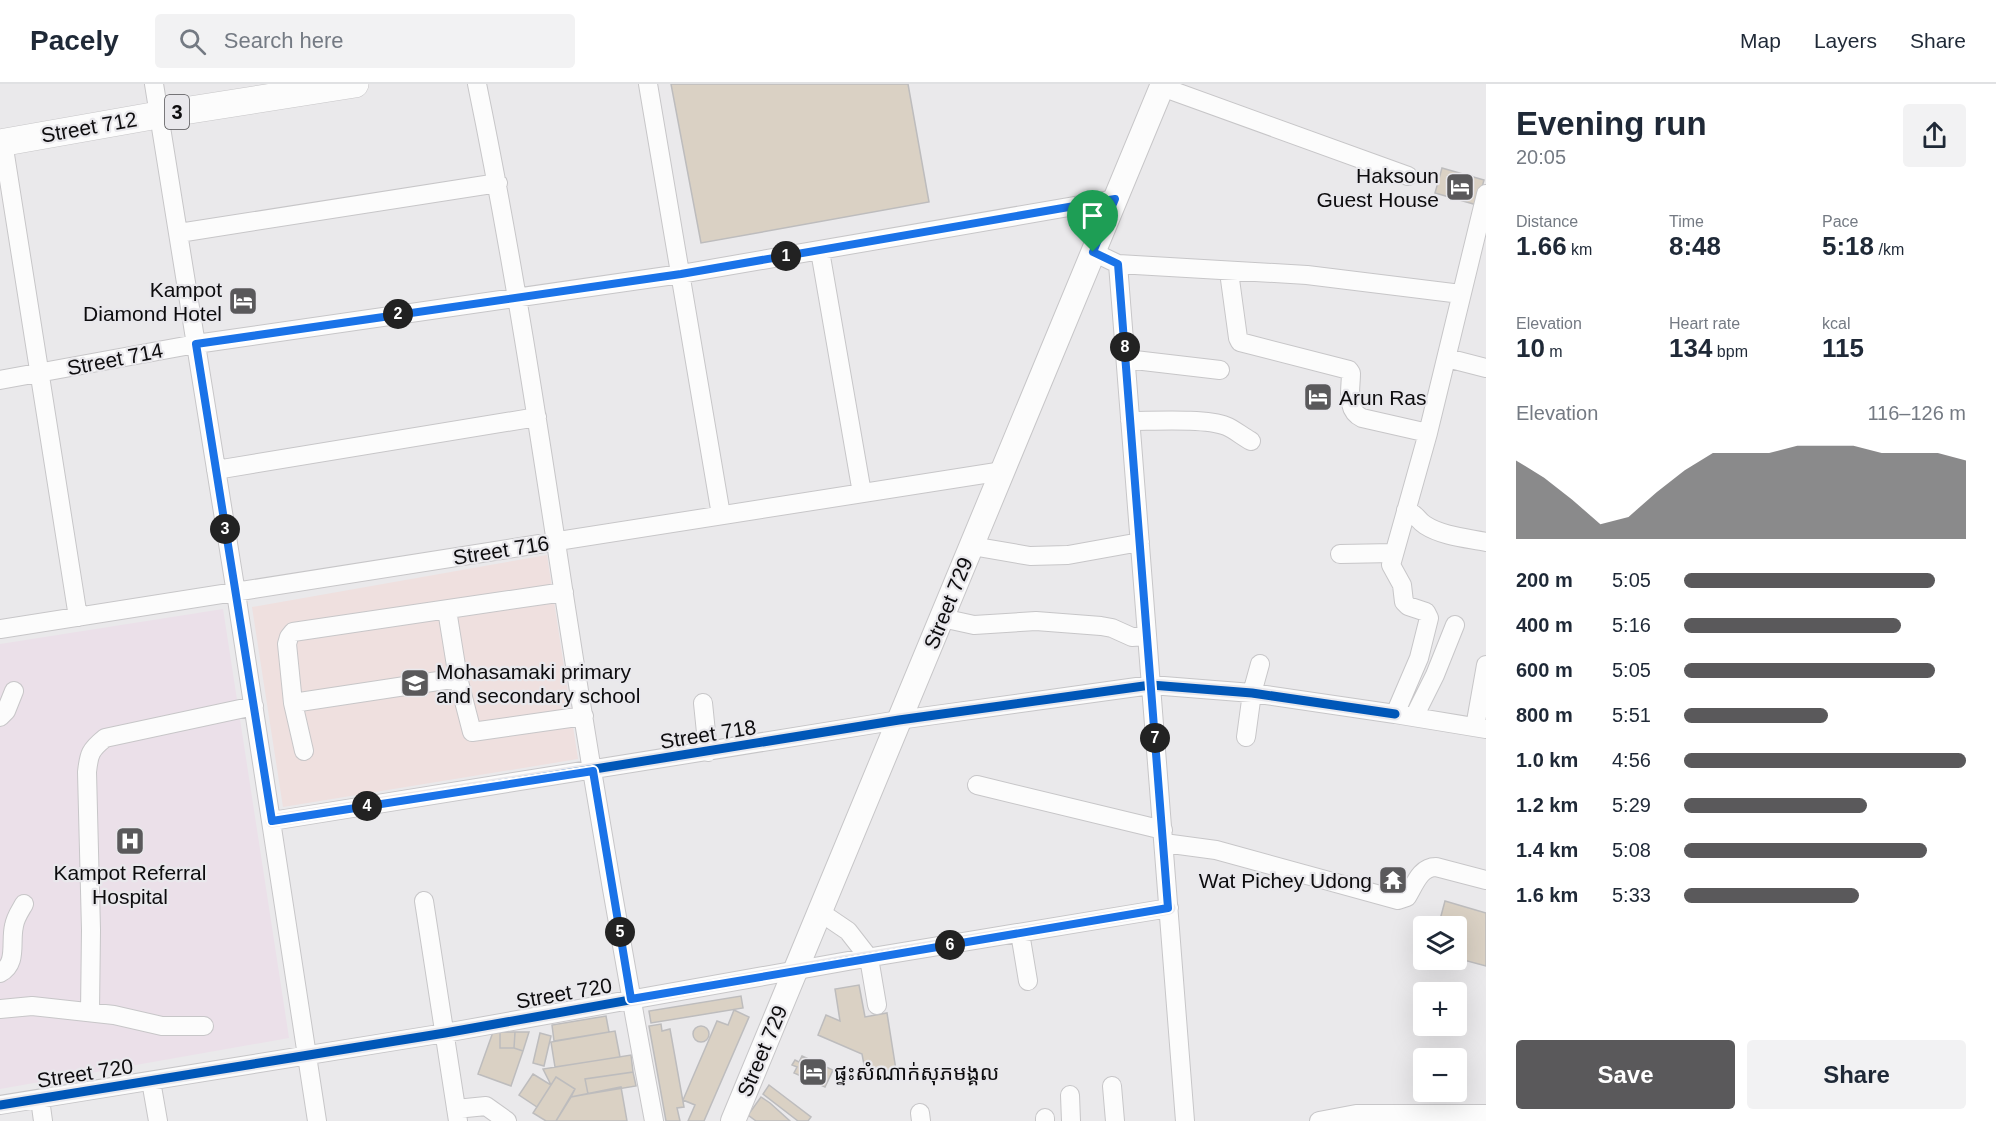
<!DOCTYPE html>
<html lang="en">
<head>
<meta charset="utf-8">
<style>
	:root { --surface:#fff; --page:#f2f2f3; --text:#1f2937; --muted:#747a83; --line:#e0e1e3; --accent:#5a595b }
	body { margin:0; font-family:Helvetica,"Noto Sans Khmer",sans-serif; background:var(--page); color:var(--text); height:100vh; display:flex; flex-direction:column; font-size:22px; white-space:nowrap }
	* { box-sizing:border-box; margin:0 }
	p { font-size:20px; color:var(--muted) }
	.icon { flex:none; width:33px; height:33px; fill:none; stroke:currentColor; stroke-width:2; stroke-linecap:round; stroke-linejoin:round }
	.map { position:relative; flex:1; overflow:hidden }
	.sheet { display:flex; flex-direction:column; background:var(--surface); width:510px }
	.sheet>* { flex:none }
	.controls { position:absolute; left:1413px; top:832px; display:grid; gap:12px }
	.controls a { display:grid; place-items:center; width:54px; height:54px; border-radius:6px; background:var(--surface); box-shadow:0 6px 24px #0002; font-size:30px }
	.pin { position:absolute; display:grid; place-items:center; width:51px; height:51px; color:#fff; margin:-62px -26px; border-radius:50% 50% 50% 0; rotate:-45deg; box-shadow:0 0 6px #0007 }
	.pin .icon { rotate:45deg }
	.km { position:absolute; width:30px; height:30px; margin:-15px; border-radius:50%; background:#222; color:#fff; font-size:16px; line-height:30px; text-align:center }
	.round { display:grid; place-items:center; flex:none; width:63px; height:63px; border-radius:6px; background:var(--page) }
	.overview { display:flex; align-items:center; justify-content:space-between; height:102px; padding:0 30px }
	h1 { font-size:33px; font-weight:600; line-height:45px }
	.metrics { display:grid; grid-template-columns:repeat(3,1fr); gap:9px; height:102px; padding:6px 30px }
	.metrics div { display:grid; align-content:center }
	.metrics b { font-size:26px; font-weight:600 }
	.metrics small { font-size:16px; font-weight:400 }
	.metrics p { font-size:16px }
	.chart { height:168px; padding:12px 30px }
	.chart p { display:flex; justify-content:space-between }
	.chart svg { width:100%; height:108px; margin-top:6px; fill:var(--accent); opacity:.7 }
	.action { display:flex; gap:12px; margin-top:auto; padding:12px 30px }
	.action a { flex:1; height:69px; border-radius:6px; background:var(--accent); color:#fff; font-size:24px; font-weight:600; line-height:69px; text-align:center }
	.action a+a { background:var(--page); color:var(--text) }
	ul { padding:0 30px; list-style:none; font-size:20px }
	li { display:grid; grid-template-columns:96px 72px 1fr; align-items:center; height:45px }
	li i { height:15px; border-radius:8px; background:var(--accent) }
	header { display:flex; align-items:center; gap:36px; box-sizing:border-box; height:84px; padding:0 30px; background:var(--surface); border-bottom:2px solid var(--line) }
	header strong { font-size:28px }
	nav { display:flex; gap:33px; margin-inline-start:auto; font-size:21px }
	.search { width:420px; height:54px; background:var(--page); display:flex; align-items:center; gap:15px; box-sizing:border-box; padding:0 21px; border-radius:6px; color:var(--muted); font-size:22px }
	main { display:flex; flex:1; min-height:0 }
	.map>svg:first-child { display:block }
</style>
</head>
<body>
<header>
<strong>Pacely</strong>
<div class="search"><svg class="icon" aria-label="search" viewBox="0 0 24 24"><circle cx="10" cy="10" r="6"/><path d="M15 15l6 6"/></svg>Search here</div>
<nav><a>Map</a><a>Layers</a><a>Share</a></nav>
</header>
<main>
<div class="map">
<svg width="1486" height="1037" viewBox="0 0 1486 1037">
	<rect width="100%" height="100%" fill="#eae9eb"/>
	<path fill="#efe0df" d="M547,471L578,675L283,723L252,523Z"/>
	<path fill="#ebe0e9" d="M223,525L289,954L0,1005V560Z"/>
	<path fill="#dad1c4" stroke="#bdbcbd" stroke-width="1.5" d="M671,0H908L929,118L701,159Z
		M1442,84L1484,96L1477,121L1435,109Z
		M1445,817L1486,829V882L1456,874V843H1438Z
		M859,901L865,933L887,929L896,986L866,991L862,970L818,951L826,931L840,937L835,905Z
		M741,912L743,924L651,939L649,927Z
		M734,926L749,933L704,1037H688L695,1021L683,1016L717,937L728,941Z
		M606,932L609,948L554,957L552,941Z
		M661,940L662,947L670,945L684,1023L677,1024L680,1037H666L649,942Z
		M693 950a8 8 0 1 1 16 0a8 8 0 1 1-16 0Z
		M615,947L620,973L555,983L551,958Z
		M493,948H500V964H514L523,967L511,1002L478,990Z
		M500,948H515L514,964H500Z
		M515,948H529L523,967L514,964Z
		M540,949L551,952L544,982L533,979Z
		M631,971L633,988L585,995L588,1010L571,1013L575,1005L556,993L551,1001L543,985Z
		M802,972L833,986L825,1003L794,989L797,983L792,981L795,976L799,978Z
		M633,988L636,1002L588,1010L585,995Z
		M533,990L551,1001L537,1023L519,1011Z
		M556,993L575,1005L556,1037H546L533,1029Z
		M769,1001L811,1033L808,1037H798L763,1010Z
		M621,1003L627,1037H556L571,1013Z
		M761,1013L770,1019L790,1037H756L748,1031Z"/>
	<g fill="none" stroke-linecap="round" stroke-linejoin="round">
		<g stroke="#c7c6c8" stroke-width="20">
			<path id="minor" d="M154,0L236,509L317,1037
				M477,0C512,169 538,340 564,511C591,687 621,862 654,1037
				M648,0L721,431
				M1162,3L1408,92
				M3,58L78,533
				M1486,110L1428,349L1391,481L1402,501L1404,518L1408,522L1426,528L1429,534L1419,574L1395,630L1486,645
				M179,149L498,99
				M820,167L862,409
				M1093,168L1118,180L1185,1037
				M1118,180L1307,191L1461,210
				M1229,188L1238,254L1240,258L1349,286L1351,289C1351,305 1345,326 1362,334L1428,349
				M1447,274L1486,284
				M1126,275L1220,286
				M0,296L196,260L681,190L1115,115
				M1130,337C1154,337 1206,334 1226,342C1234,345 1243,353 1251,357
				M216,386L537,333
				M1406,426C1416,429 1417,436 1425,441C1442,452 1466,454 1486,458
				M972,462L1030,472L1068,471L1140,458
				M1340,470L1394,469
				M447,526L458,594L472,648L584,632
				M942,534L974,541L1036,537L1101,542L1112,544L1132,553L1147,552
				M0,545L1003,387
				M293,619L458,594
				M703,619L708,668
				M0,633L6,627L14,607
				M1414,633L1435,591L1455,541
				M1475,643L1486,581
				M1246,653L1252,609L1260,580
				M304,667L293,619L287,560L289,553L293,548L564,508
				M977,701L1163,746
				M272,737L899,636L1151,601L1252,609L1395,630
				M1164,759L1216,766L1398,816L1407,813C1415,800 1420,783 1436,783L1486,796
				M424,817L458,1037
				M820,828L848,847L869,874L877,921
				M1020,849L1028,897
				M0,889C18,880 10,858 14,842C15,834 20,827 24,820
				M0,925L32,922L114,931L162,942H204
				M90,928L91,846L87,688C89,670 90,666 105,654L254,622
				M151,997L158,1037
				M1112,1002L1115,1037
				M1070,1011L1071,1037
				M40,1015L43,1037
				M0,1021L445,949L848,877L1169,824
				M456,1025L486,1022L507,1037
				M920,1029L921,1037
				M1045,1034V1037
				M1319,1037L1356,1030H1486"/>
		</g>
		<g stroke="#c7c6c8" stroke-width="26">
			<path id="major" d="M733,1037L1163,0"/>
		</g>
		<g stroke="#c7c6c8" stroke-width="28">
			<path id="highway" d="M0,59L158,31L355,0"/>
		</g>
		<use href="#minor" stroke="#fcfcfc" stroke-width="18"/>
		<use href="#major" stroke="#fcfcfc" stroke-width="24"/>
		<use href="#highway" stroke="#fcfcfc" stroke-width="27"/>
		<g stroke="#e9e8ec" stroke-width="13">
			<path id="cycleway" d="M272,737L899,636L1151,601L1252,609L1395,630
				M0,1021L445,949L848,877L1169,824"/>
		</g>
		<use href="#cycleway" stroke="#0057b8" stroke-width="9"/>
	</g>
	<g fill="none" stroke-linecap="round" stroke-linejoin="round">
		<g stroke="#fff" stroke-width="12">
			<path id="route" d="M1115,115L1093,168L1118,180L1168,824L631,915L593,687L272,737L196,260L681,190Z"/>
		</g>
		<use href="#route" stroke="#1a73e8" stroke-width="8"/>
	</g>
	<defs>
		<g id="hotel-square" transform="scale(1.5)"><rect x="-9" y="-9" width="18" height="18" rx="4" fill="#5a595b" stroke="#e9e8ec"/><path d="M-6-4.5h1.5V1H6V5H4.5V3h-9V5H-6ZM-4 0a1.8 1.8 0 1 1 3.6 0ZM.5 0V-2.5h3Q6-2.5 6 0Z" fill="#fff"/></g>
		<g id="school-square" transform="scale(1.5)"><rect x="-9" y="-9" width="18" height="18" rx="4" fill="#5a595b" stroke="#e9e8ec"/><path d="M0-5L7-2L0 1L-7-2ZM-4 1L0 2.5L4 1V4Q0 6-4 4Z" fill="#fff"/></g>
		<g id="hospital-square" transform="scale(1.5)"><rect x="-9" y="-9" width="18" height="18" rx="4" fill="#5a595b" stroke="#e9e8ec"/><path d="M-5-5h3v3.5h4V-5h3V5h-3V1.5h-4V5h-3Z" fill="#fff"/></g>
		<g id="temple-square" transform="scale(1.5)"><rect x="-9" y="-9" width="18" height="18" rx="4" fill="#5a595b" stroke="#e9e8ec"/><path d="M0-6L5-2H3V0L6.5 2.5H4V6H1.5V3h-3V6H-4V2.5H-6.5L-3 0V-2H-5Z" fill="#fff"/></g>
	</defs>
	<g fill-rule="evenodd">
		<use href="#hotel-square" x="1460" y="103"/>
		<use href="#hotel-square" x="243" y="217"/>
		<use href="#hotel-square" x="1318" y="313"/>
		<use href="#school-square" x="415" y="599"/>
		<use href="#hospital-square" x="130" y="757"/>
		<use href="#temple-square" x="1393" y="796"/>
		<use href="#hotel-square" x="813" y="988"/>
	</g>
	<g text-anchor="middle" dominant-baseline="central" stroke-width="4.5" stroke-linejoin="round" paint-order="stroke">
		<rect fill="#e9e8ec" stroke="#4f4e51" stroke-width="1.5" x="165" y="11" width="24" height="34" rx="4.5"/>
		<g font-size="20" font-weight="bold" fill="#0d0c0e">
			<text x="177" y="28">3</text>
		</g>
		<g font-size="21" fill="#0d0c0e" stroke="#e9e8ec">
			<text transform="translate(89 43) rotate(-10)">Street 712</text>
			<text transform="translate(115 275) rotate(-11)">Street 714</text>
			<text transform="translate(501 466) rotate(-9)">Street 716</text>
			<text transform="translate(948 519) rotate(-68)">Street 729</text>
			<text transform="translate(708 650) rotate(-9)">Street 718</text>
			<text transform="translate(564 909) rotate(-10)">Street 720</text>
			<text transform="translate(762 967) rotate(-67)">Street 729</text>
			<text transform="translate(85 989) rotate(-9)">Street 720</text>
		</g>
		<g font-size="21" fill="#0d0c0e" stroke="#e9e8ec" text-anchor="end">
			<text x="1439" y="91">Haksoun<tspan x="1439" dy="24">Guest House</tspan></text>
			<text x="222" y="205">Kampot<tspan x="222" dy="24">Diamond Hotel</tspan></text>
			<text x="1339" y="313" text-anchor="start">Arun Ras</text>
			<text x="436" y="587" text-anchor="start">Mohasamaki primary<tspan x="436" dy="24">and secondary school</tspan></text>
			<text x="130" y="788" text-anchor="middle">Kampot Referral<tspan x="130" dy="24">Hospital</tspan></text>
			<text x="1372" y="796">Wat Pichey Udong</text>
			<text x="834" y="988" text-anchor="start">ផ្ទះសំណាក់សុភមង្គល</text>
		</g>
	</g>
</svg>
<div class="controls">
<a><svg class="icon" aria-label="layers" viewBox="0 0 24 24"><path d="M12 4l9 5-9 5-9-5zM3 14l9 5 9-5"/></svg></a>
<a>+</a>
<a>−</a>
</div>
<div class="pin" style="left:1093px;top:168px;background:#1e9e55"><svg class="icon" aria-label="arrive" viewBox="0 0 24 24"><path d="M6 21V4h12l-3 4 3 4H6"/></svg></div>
<b class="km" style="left:786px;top:172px">1</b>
<b class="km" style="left:398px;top:230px">2</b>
<b class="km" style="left:225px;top:445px">3</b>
<b class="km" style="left:367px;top:722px">4</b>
<b class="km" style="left:620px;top:848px">5</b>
<b class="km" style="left:950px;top:861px">6</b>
<b class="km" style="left:1155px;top:654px">7</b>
<b class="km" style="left:1125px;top:263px">8</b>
</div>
<section class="sheet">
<div class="overview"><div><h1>Evening run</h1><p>20:05</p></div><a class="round"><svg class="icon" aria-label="share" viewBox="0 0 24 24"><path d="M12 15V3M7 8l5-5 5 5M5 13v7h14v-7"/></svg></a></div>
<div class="metrics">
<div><p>Distance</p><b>1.66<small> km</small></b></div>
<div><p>Time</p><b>8:48</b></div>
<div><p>Pace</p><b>5:18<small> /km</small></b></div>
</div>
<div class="metrics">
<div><p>Elevation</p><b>10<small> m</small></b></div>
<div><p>Heart rate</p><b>134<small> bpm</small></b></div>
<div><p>kcal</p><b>115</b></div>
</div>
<div class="chart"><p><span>Elevation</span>116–126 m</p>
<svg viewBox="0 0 160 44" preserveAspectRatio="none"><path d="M0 44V12L10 19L20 28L30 38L40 35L50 25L60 16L70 9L80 9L90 9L100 6L110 6L120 6L130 9L140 9L150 9L160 12V44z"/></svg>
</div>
<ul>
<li><b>200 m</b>5:05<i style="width:89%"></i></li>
<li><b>400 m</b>5:16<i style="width:77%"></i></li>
<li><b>600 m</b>5:05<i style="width:89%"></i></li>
<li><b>800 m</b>5:51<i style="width:51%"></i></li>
<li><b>1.0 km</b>4:56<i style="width:100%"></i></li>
<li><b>1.2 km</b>5:29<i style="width:65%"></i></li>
<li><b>1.4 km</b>5:08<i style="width:86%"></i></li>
<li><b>1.6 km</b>5:33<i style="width:62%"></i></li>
</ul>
<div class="action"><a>Save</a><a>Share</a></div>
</section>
</main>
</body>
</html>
